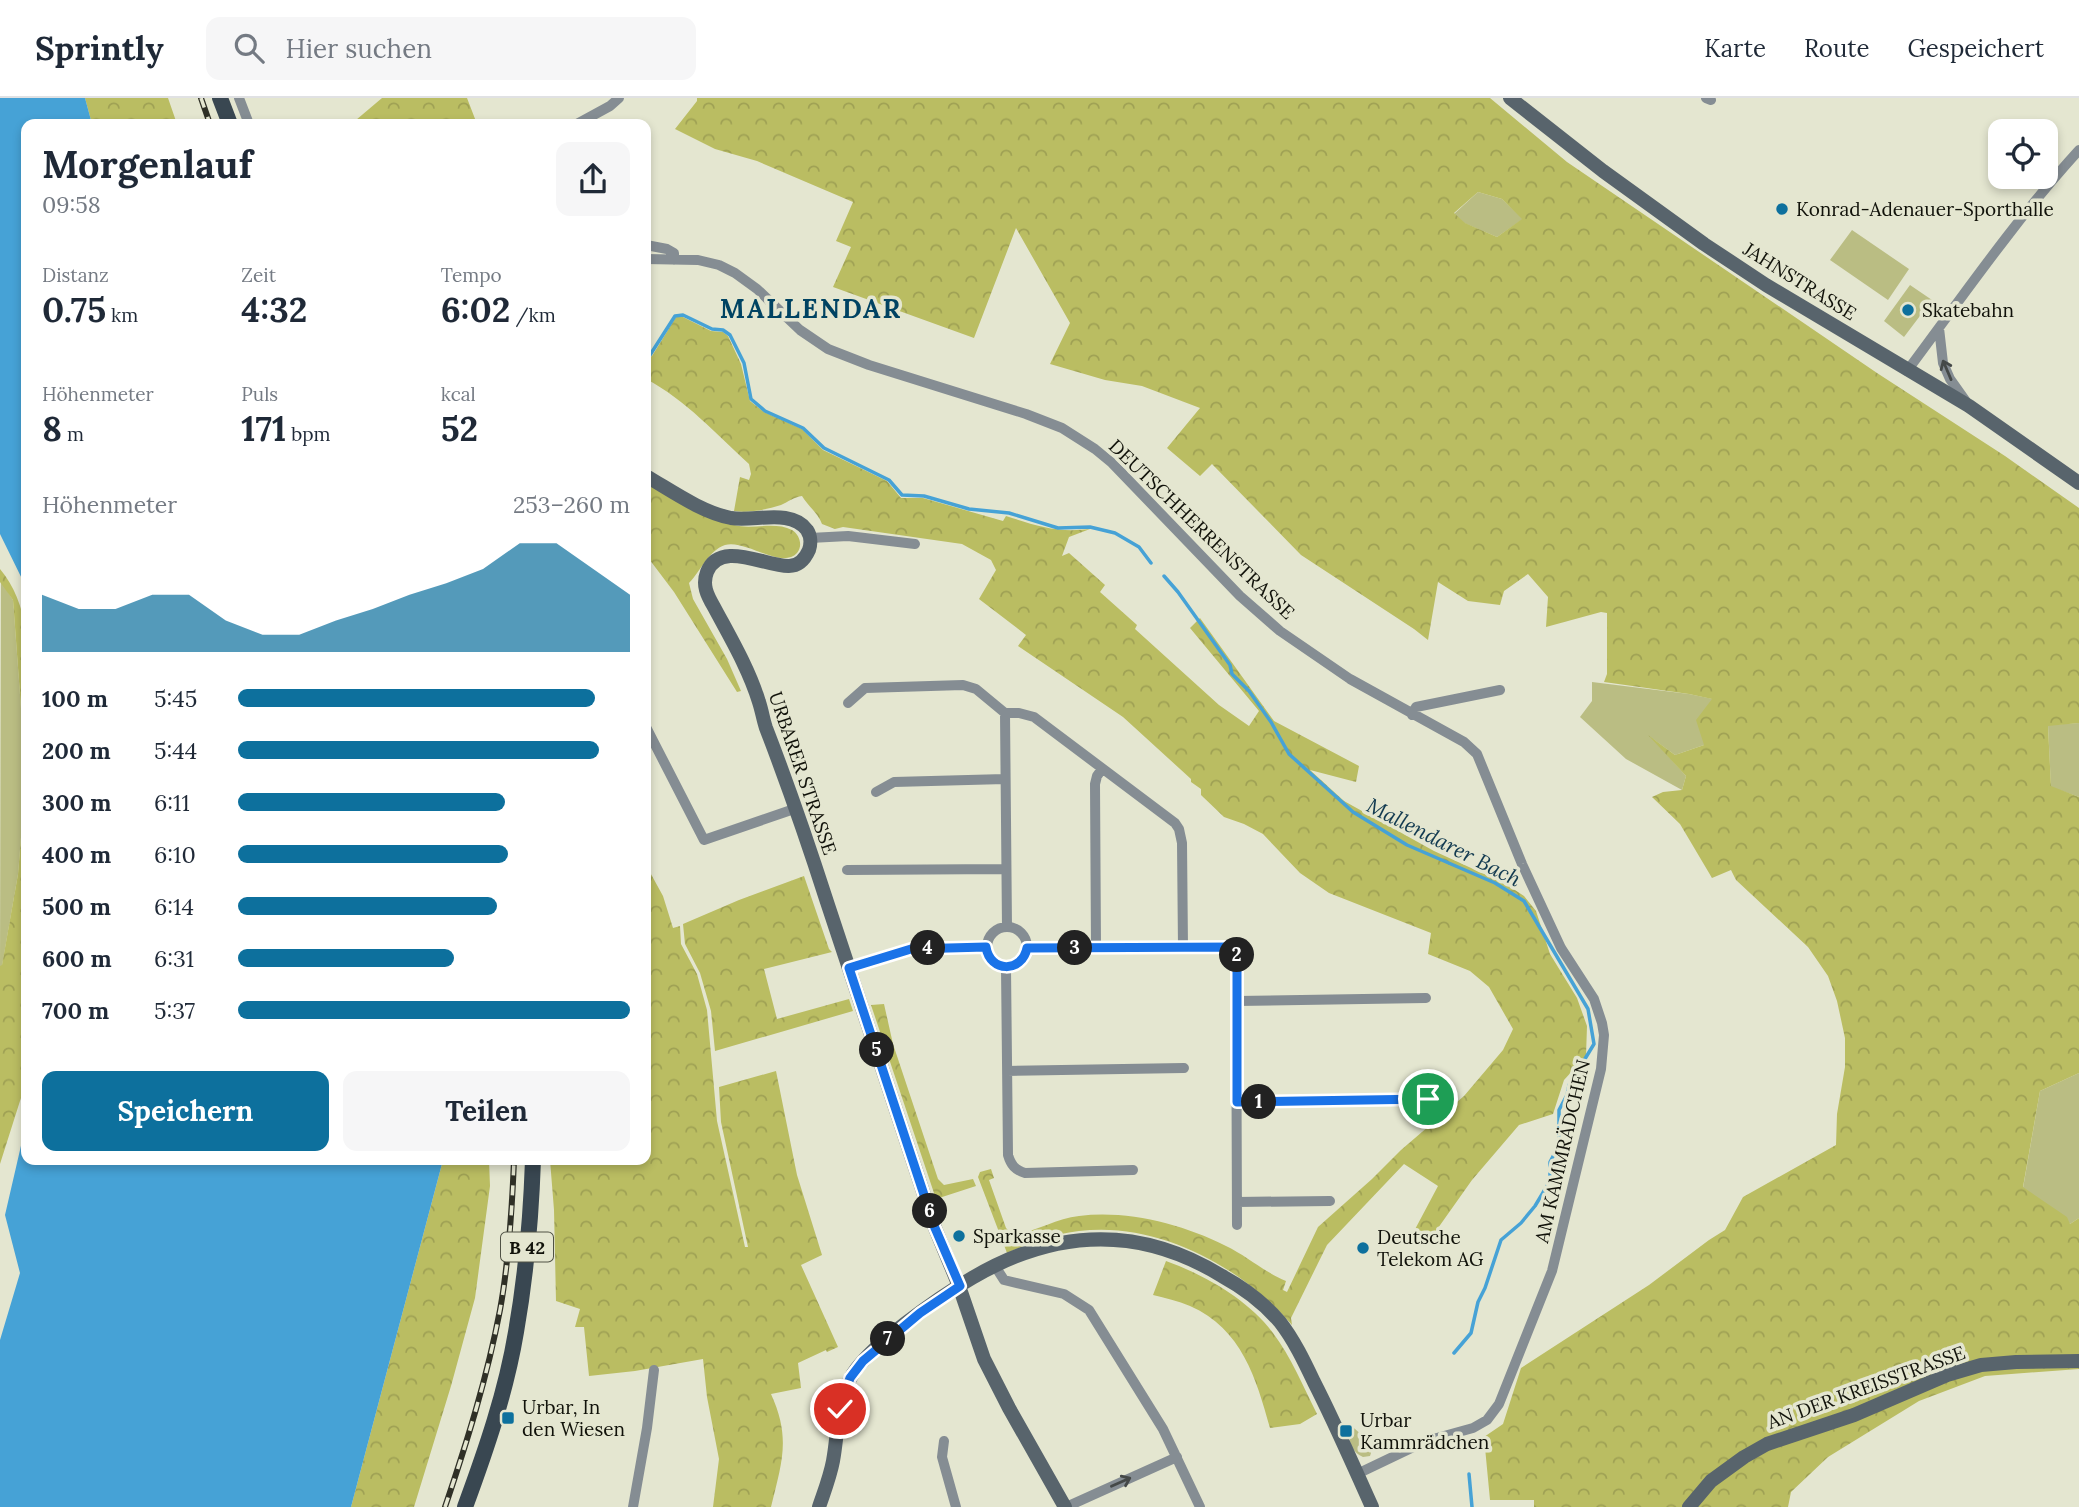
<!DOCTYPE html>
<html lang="de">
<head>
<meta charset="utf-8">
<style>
	:root { --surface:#fff; --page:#f6f6f7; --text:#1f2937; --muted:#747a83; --line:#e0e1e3; --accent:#0d709d }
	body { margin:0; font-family:Lora,serif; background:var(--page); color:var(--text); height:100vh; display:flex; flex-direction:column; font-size:26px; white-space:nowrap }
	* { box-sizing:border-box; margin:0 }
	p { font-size:23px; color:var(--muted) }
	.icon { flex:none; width:38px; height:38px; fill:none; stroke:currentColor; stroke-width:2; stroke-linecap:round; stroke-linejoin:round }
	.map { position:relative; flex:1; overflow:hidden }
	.sheet { position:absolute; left:21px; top:21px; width:630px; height:1046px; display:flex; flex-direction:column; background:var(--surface); border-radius:14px; box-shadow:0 4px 10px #0003 }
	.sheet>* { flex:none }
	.controls { position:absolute; left:1988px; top:21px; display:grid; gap:14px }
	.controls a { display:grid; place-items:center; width:70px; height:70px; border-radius:14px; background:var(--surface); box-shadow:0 4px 10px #0003; font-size:35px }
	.pin { position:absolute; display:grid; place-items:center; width:60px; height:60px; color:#fff; margin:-30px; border:4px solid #fff; border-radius:50%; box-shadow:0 2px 7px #0007 }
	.km { position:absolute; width:35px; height:35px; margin:-18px; border-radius:50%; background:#222; color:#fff; font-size:19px; line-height:35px; text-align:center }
	.round { display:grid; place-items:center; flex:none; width:74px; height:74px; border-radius:14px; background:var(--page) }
	.overview { display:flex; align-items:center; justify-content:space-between; height:119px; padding:0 21px }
	h1 { font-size:38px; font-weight:700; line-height:52px }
	.metrics { display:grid; grid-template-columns:repeat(3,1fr); gap:10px; height:119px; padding:7px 21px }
	.metrics div { display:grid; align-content:center }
	.metrics b { font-size:35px; font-weight:700 }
	.metrics small { font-size:19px; font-weight:400 }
	.metrics p { font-size:19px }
	.chart { height:196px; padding:14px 21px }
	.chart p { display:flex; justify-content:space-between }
	.chart svg { width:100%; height:126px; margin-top:7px; fill:var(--accent); opacity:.7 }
	.primary-button { display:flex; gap:14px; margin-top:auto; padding:14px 21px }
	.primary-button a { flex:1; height:80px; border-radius:14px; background:var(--accent); color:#fff; font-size:28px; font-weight:700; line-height:80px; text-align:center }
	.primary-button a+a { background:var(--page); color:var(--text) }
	ul { padding:0 21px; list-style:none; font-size:23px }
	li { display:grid; grid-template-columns:112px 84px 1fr; align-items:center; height:52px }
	li i { height:18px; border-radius:9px; background:var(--accent) }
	header { display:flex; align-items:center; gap:42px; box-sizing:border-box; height:98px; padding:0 35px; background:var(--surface); border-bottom:2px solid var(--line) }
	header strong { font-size:33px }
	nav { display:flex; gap:38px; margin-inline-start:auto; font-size:24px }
	.search { width:490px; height:63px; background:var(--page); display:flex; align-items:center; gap:18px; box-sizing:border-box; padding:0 24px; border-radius:14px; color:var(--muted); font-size:26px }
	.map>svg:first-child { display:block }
</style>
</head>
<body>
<header>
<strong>Sprintly</strong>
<div class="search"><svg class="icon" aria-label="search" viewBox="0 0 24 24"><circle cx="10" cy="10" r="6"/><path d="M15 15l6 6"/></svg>Hier suchen</div>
<nav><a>Karte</a><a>Route</a><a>Gespeichert</a></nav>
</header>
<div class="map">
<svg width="2079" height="1409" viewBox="0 0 2079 1409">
	<defs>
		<pattern id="forest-crowns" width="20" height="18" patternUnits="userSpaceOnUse" patternTransform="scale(1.75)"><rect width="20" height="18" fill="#babd62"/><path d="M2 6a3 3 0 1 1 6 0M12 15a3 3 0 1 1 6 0" fill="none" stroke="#9fa154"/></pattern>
	</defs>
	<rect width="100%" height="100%" fill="#e4e6d0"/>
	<path fill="#babd83" d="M1478,94L1502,101L1523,121L1497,139L1464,125L1454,116Z
		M1852,132L1909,171L1888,202L1830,162Z
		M1910,187L1932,202L1904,239L1884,223Z
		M1,483L13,502L26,678L18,776L2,868H0Z
		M1592,584L1689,596L1713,601L1704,647L1675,657L1653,641L1686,678L1682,692L1626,661L1580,619L1592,603Z
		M2079,625V699L2051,689L2048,627Z
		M2079,975V1120L2070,1126L2023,1090L2040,993Z
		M1351,1327C1359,1336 1376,1345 1370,1358L1363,1359C1350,1353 1347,1340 1351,1327Z"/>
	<path fill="url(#forest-crowns)" fill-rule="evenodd" d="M85,0H168L177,26H92Z
		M382,0H467L477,26L359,25L356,22Z
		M697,0H1490L1567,64L1877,275L2005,358L2079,410V625L2048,628L2051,688L2079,699V975L2040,993L2023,1089L2067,1119L2070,1126L2079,1120V1271L1985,1278L1919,1303L1828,1359L1791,1394L1788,1409H1534V1402H1490L1484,1339L1503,1326L1521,1270L1649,1187L1709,1142L1725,1132L1743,1099L1836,1047L1837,1016L1845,969V940L1837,903L1828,878L1808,849L1736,782L1731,772L1712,780L1680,726L1652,699L1663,694L1682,692L1686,678L1648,637L1675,657L1704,647L1696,622L1712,601L1689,596L1604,584L1607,576V515L1601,514L1546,529L1548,499L1528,476L1504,493L1500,507L1468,503L1438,484L1428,542L1414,531L1301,457L1212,366L1200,378L1167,350L1200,310L1142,288L1105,282L1050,266L1070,225L1016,130L974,240L833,189L851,149L836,143L853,104L757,63L715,51L675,31L697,3ZM1478,94L1502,101L1522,121L1497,139L1465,125L1454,115Z
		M676,219H683L711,233L723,234L728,238L741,266L750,303L764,314L802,331L823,352L887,383L901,400H923L1003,423L1006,418C1037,428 1057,435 1090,431L1069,439L1062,458L1069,455L1105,487L1100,494L1137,527L1135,531L1219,607L1249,628L1259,613L1190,530L1200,520L1274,623L1359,668L1356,684L1310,672L1344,703L1434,753L1506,786L1524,798L1536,813L1550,856L1577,900L1587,928L1586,958L1564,982L1553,1016L1519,1027L1472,1082L1426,1147L1412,1137L1438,1088L1404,1066L1327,1147L1291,1220L1292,1227C1242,1169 1158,1123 1079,1133C1053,1136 1030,1145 1007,1155L978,1079L980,1074L991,1071L994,1080L989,1082L1006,1130L1012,1136C1035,1135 1056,1120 1079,1118C1128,1112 1182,1126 1226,1148C1247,1158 1264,1174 1286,1183L1283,1192L1287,1194L1318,1129L1372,1081L1401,1052L1464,998L1503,952L1513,931L1489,889L1470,873L1428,856L1431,835L1329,795L1300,775L1263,736L1244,726L1224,719L1201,697V691L1191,684V681L1123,619L1018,548L1026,537L979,501L996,472L991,462L962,446L843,429L835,431L822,426C818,415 808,408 802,398C794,399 788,404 781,407C765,412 749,415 734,413L740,379L749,382L751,376L749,366C716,336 686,302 646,281V261L652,258Z
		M646,386C665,395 685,404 704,413C714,418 724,424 734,427C752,432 775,423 792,432C800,437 803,448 797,455C781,472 746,441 725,447C708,453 701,473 689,485L693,501L727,561L741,593L737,594L674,494L646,457Z
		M0,471C15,489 21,508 26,530V984L0,1066V868L2,867L18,776L26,678L13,502L0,484Z
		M646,767L663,798L673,830L680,828L681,846L697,876L707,912L717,1023L745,1149H748L721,1024L719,989L776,973L797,1077L822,1157L801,1167L838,1249L827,1254L826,1252L798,1265L801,1290L771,1296C791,1340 782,1364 771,1409H713L719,1361L707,1299L703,1261L635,1273L589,1278L584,1229H575L580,1211L556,1203L554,1112L550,1062H646Z
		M804,778L829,851L832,854L764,871L777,921L849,901L853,913L715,953L711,913L700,875L685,846L683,826L739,802Z
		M884,906L893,946L938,1081L944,1087L973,1081L976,1088L936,1101L871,907Z
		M443,1062H489L490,1088L475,1200L451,1288L414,1409H351Z
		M1166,1163C1203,1176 1249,1202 1273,1235C1291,1259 1303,1288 1317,1316L1300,1326L1270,1330C1256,1280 1242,1231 1190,1208C1178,1203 1165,1200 1153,1197Z"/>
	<path fill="#46a2d6" d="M0,0H85L92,26H26V489L0,436Z
		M26,1026V1062H443L351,1409H0V1242L20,1175L5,1117Z"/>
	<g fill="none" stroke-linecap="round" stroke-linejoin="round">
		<path stroke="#46a2d6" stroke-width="3.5" d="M646,259L650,257L675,218L683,217L712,231L723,232L730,237L744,265L751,301L765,313L803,330L824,350L889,382L902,397L924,398L969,411L1009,415L1058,430L1090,429L1115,435L1139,449L1151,465
			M1164,478L1178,494L1230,567L1232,576L1249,593L1271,624L1289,656L1353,714L1407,747L1495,785L1524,803L1588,911L1594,946L1569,987L1567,997L1559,1012V1047L1550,1064V1083L1535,1108L1521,1125L1501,1142L1485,1190L1478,1204L1471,1235L1454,1255
			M1469,1376L1472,1409"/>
		<path stroke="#858d93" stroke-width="10" d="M239,0L249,26
			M1706,0L1711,2
			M577,26L610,8L619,0
			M646,147L667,151L674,155V162
			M646,161L698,162L719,167L735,175L757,191L800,232L828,251L869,267L1026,316L1062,330L1095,351L1112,365L1240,498L1280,533L1350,581L1464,644L1477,656L1522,766L1561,850L1594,901L1602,925L1604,937L1601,971L1552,1173L1499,1306L1487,1322L1473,1330L1426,1343L1357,1376
			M1939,230L1943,265L1950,281L1967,305
			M1907,273C1963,198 2016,121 2079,52
			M810,440L848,438L915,446
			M848,605L865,590L963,587L976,591L1005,615L1007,829
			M1005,615H1019L1034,619L1175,725L1179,731L1182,745L1183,850
			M1412,617L1416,609L1500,592
			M646,629L704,742L797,710
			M876,694L894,684L1005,681
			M847,772L1006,771
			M987 849a20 20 0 1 1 40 0a20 20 0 1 1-40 0Z
			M1027,850L1236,849L1237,1127
			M1096,850L1095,686L1097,678L1102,671
			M849,870L911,851L986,849
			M1006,870L1008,1057C1011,1067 1015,1072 1025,1075L1133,1072
			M1237,903L1426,900
			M1007,973L1184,970
			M1237,1004L1428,1001
			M1237,1104L1330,1103
			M995,1168L1004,1182L1064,1196L1089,1212L1163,1331L1200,1409
			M944,1343L942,1359L956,1409
			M633,1409L647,1330L654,1272
			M1066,1409L1177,1359"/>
		<path stroke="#58646c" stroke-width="14" d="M1510,0L1603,73L1704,146L1766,187L1969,308L2079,385
			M646,378C672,393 701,414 731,420C754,424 791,410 807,432C811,438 811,446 809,452C805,461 799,468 789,468C766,469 720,441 707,474C702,487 707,497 714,509C730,539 749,571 759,604C762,613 763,621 766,630C788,687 808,745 827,804C863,913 899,1022 935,1130L959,1188L984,1261L1009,1310L1065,1409
			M819,1409C824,1394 830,1379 833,1363C838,1336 837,1306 850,1281C865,1250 941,1198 972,1180C1055,1131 1139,1127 1222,1178C1244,1190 1264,1205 1280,1224C1294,1242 1304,1263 1314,1284C1335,1325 1353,1367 1372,1409
			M1689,1409L1711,1383L1744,1359L1767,1346L1854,1317L1947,1277L1981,1267L2016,1264L2079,1263"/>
		<path stroke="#394751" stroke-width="16" d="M220,0L230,26
			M465,1409C486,1352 506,1294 516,1234C526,1177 531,1120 533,1062"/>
		<g stroke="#2f3026" stroke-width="6">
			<path id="rail" d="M201,0L210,26
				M445,1409C467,1344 487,1280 500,1212C509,1163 512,1112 514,1062"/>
		</g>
		<use href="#rail" stroke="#e4e6d0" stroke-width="3.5" stroke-dasharray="10" stroke-linecap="butt"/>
	</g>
	<defs><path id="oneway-shaft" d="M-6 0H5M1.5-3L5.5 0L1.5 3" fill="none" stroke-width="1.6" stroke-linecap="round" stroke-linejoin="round" transform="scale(1.75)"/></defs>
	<g stroke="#454948">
		<use href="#oneway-shaft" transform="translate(1947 272) rotate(-113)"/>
		<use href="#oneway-shaft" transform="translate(1121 1384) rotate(-24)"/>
	</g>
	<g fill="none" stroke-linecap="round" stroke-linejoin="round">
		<g stroke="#fff" stroke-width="14">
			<path id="route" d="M840,1311L850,1280L863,1263L920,1215L960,1188L935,1130L849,870L911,851L986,849C990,875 1022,875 1027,850L1237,849V1004L1428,1001"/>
		</g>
		<use href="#route" stroke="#1a73e8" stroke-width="9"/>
	</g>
	<g fill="#0d709d" stroke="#e4e6d0" stroke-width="2.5">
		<circle cx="1782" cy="111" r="7"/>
		<circle cx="1908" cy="212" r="7"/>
		<circle cx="959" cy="1138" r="7"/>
		<circle cx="1363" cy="1150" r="7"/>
		<rect x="501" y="1313" width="14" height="14" rx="3.5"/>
		<rect x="1339" y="1326" width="14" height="14" rx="3.5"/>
	</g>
	<g text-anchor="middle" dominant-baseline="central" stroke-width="7" stroke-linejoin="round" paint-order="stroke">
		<rect fill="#e4e6d0" stroke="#505245" stroke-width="2" x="501" y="1134.5" width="52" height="29" rx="5"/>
		<g font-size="18" font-weight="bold" fill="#11120a">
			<text x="527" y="1149">B 42</text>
		</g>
		<g font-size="19" fill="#11120a" stroke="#e4e6d0" text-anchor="start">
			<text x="1796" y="111">Konrad-Adenauer-Sporthalle</text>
			<text x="1922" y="212">Skatebahn</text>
			<text x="973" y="1138">Sparkasse</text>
			<text x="1377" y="1139">Deutsche<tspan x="1377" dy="22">Telekom AG</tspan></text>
			<text x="522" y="1309">Urbar, In<tspan x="522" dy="22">den Wiesen</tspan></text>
			<text x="1360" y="1322">Urbar<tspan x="1360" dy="22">Kammrädchen</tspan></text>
		</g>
		<g font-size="19" fill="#11120a" stroke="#e4e6d0">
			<text transform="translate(1800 183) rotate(32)">JAHNSTRASSE</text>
			<text transform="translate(1202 431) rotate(44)">DEUTSCHHERRENSTRASSE</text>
			<text transform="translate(803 675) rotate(71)">URBARER STRASSE</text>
			<text transform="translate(1562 1053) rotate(-77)">AM KAMMRÄDCHEN</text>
			<text transform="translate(1866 1289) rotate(-20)">AN DER KREISSTRASSE</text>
		</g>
		<g font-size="21" font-style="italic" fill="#123a50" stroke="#e4e6d0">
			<text transform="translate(1444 744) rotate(27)">Mallendarer Bach</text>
		</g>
		<g font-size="26" font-weight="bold" letter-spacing="2" fill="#004362" stroke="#e4e6d0">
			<text x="811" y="210">MALLENDAR</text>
		</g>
	</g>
</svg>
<div class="controls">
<a><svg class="icon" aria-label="locate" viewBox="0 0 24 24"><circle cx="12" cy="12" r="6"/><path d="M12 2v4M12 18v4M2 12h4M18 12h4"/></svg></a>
</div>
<div class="pin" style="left:1428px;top:1001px;background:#1e9e55"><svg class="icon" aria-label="arrive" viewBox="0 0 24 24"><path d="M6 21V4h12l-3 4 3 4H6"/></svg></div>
<div class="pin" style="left:840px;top:1311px;background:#d93025"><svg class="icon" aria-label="check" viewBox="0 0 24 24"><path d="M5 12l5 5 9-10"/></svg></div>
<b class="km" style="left:1259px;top:1004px">1</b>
<b class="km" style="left:1237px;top:857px">2</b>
<b class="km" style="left:1075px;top:850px">3</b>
<b class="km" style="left:928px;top:850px">4</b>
<b class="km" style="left:877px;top:952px">5</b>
<b class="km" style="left:930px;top:1113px">6</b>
<b class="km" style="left:888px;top:1241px">7</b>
<section class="sheet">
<div class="overview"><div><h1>Morgenlauf</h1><p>09:58</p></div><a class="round"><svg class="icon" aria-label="share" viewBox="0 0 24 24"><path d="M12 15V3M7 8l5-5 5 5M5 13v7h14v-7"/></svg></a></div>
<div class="metrics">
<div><p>Distanz</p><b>0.75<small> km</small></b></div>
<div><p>Zeit</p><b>4:32</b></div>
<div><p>Tempo</p><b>6:02<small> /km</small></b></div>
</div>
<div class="metrics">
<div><p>Höhenmeter</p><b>8<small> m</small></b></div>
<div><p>Puls</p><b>171<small> bpm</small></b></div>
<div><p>kcal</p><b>52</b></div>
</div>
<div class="chart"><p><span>Höhenmeter</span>253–260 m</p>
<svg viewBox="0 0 160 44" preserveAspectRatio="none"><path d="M0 44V24L10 29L20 29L30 24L40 24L50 33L60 38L70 38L80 33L90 29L100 24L110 20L120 15L130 6L140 6L150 15L160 24V44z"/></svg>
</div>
<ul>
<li><b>100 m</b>5:45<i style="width:91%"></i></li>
<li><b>200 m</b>5:44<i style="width:92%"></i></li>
<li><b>300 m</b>6:11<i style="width:68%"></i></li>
<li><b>400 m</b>6:10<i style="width:69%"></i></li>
<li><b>500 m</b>6:14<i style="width:66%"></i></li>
<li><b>600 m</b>6:31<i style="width:55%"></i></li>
<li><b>700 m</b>5:37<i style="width:100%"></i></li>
</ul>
<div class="primary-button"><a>Speichern</a><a>Teilen</a></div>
</section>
</div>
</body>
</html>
